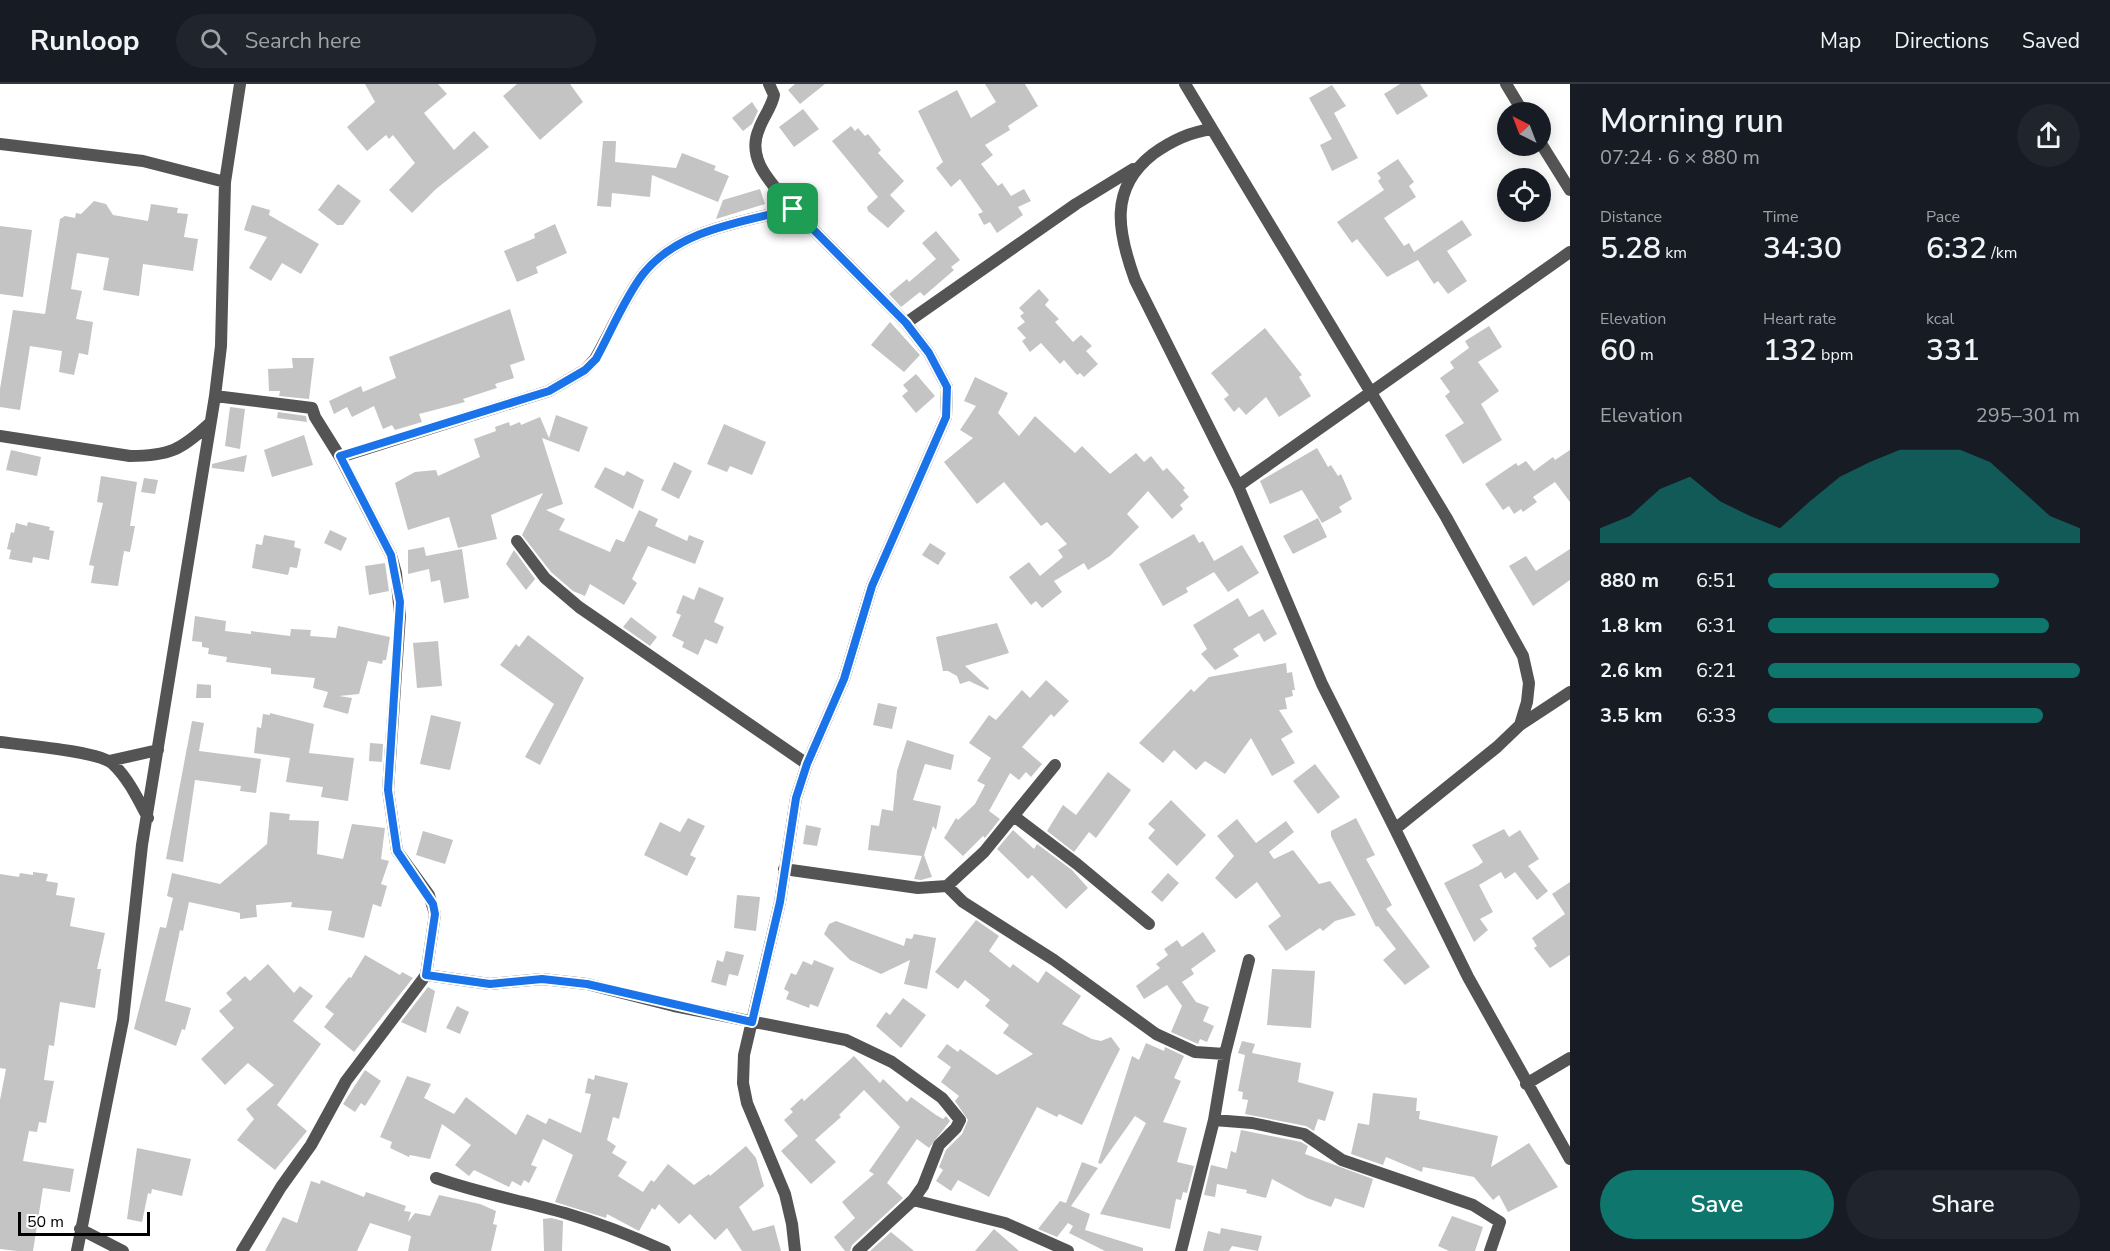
<!DOCTYPE html>
<html lang="en">
<head>
<meta charset="utf-8">
<style>
	:root { --surface:#171b24; --page:#20242c; --text:#f1f3f6; --muted:#9ea1a6; --line:#363941; --accent:#0f766e }
	body { margin:0; font-family:"Nunito Sans",sans-serif; background:var(--page); color:var(--text); height:100vh; display:flex; flex-direction:column; font-size:22px; white-space:nowrap }
	* { box-sizing:border-box; margin:0 }
	p { font-size:20px; color:var(--muted) }
	.icon { flex:none; width:33px; height:33px; fill:none; stroke:currentColor; stroke-width:2; stroke-linecap:round; stroke-linejoin:round }
	.map { position:relative; flex:1; overflow:hidden }
	.drawer { display:flex; flex-direction:column; background:var(--surface); width:540px }
	.drawer>* { flex:none }
	.needle { width:39px; rotate:318deg }
	.controls { position:absolute; left:1497px; top:18px; display:grid; gap:12px }
	.controls a { display:grid; place-items:center; width:54px; height:54px; border-radius:50%; background:var(--surface); box-shadow:0 3px 15px #0003; font-size:30px }
	.scale { position:absolute; left:18px; bottom:15px; width:132px; box-sizing:border-box; padding-left:6px; border:3px solid #000; border-top:0; font-size:16px; line-height:21px; white-space:nowrap; color:#000; -webkit-text-stroke:4px #fff; paint-order:stroke }
	.pin { position:absolute; display:grid; place-items:center; width:51px; height:51px; color:#fff; margin:-26px; border-radius:12px; box-shadow:0 3px 9px #0006 }
	.round { display:grid; place-items:center; flex:none; width:63px; height:63px; border-radius:32px; background:var(--page) }
	.overview { display:flex; align-items:center; justify-content:space-between; height:102px; padding:0 30px }
	h1 { font-size:33px; font-weight:600; line-height:45px }
	.figures { display:grid; grid-template-columns:repeat(3,1fr); gap:9px; height:102px; padding:6px 30px }
	.figures div { display:grid; align-content:center }
	.figures b { font-size:30px; font-weight:600 }
	.figures small { font-size:16px; font-weight:400 }
	.figures p { font-size:16px }
	.chart { height:168px; padding:12px 30px }
	.chart p { display:flex; justify-content:space-between }
	.chart svg { width:100%; height:108px; margin-top:6px; fill:var(--accent); opacity:.7 }
	.button { display:flex; gap:12px; margin-top:auto; padding:12px 30px }
	.button a { flex:1; height:69px; border-radius:36px; background:var(--accent); color:#fff; font-size:24px; font-weight:600; line-height:69px; text-align:center }
	.button a+a { background:var(--page); color:var(--text) }
	ul { padding:0 30px; list-style:none; font-size:20px }
	li { display:grid; grid-template-columns:96px 72px 1fr; align-items:center; height:45px }
	li i { height:15px; border-radius:8px; background:var(--accent) }
	header { display:flex; align-items:center; gap:36px; box-sizing:border-box; height:84px; padding:0 30px; background:var(--surface); border-bottom:2px solid var(--line) }
	header strong { font-size:28px }
	nav { display:flex; gap:33px; margin-inline-start:auto; font-size:21px }
	.search { width:420px; height:54px; background:var(--page); display:flex; align-items:center; gap:15px; box-sizing:border-box; padding:0 21px; border-radius:33px; color:var(--muted); font-size:22px }
	main { display:flex; flex:1; min-height:0 }
	.map>svg:first-child { display:block }
</style>
</head>
<body>
<header>
<strong>Runloop</strong>
<div class="search"><svg class="icon" aria-label="search" viewBox="0 0 24 24"><circle cx="10" cy="10" r="6"/><path d="M15 15l6 6"/></svg>Search here</div>
<nav><a>Map</a><a>Directions</a><a>Saved</a></nav>
</header>
<main>
<div class="map">
<svg width="1570" height="1167" viewBox="0 0 1570 1167">
	<rect width="100%" height="100%" fill="#fff"/>
	<path fill="#c4c4c4" d="M365,0H438L447,10L424,29L454,66L474,47L489,63L436,105L412,129L389,106L415,79L393,51L389,55L386,51L367,67L347,43L375,18Z
		M517,0H570L583,18L540,56L503,12Z
		M795,0H825L800,20L788,6Z
		M985,0H1025L1038,22L1008,42L1010,46L985,61L993,71L981,80L998,102L1002,99L1011,112L1024,105L1031,117L1018,123L1023,131L997,149L990,138L984,141L978,130L983,128L960,95L951,103L936,84L943,78L918,27L957,6L971,34L996,18Z
		M1400,0H1420L1428,12L1397,31L1384,10Z
		M1332,1L1346,22L1334,29L1358,74L1332,87L1320,61L1332,55L1309,14Z
		M752,18L758,27L752,40L743,47L732,34Z
		M803,25L819,45L794,63L779,43Z
		M851,42L855,47L858,44L865,52L868,50L881,66L878,69L904,97L890,111L905,127L888,144L868,127L867,123L878,113L832,57Z
		M603,57H616L615,78L676,84L682,69L716,82L714,86L729,92L718,118L652,91L650,113L612,109L611,123L597,122Z
		M1398,75L1414,98L1409,102L1416,113L1384,134L1404,162L1409,159L1414,168L1462,136L1472,151L1447,167L1467,197L1448,210L1438,197L1434,200L1418,176L1387,193L1357,155L1352,159L1337,138L1384,106L1378,97L1381,94L1377,89Z
		M338,100L361,117L343,141H337L318,126Z
		M760,105L765,120L716,135L723,116Z
		M94,117L106,120L113,131L148,137L151,120L178,124L177,129L188,130L184,153L198,155L193,187L143,180L139,212L103,206L109,174L77,169L71,205L82,207L76,235L93,238L88,271L79,269L74,291L59,288L62,267L30,262L20,326L0,323V305L13,226L45,230L60,135L65,132L75,134L76,129L81,130Z
		M252,121L270,126L269,131L319,160L301,190L282,179L271,197L249,184L267,153L244,146Z
		M555,140L567,169L536,183L538,189L517,198L504,167L535,154L534,150Z
		M0,142L32,146L23,213L0,210Z
		M936,147L960,176L951,183L954,186L924,212L920,208L901,223L889,210L907,195L909,198L936,175L922,159Z
		M1039,205L1049,216L1045,221L1059,235L1055,238L1073,258L1081,251L1092,262L1086,267L1098,280L1084,293L1080,289L1077,291L1064,276L1060,280L1041,259L1030,268L1022,257L1026,254L1017,244L1025,238L1020,232L1024,229L1019,224Z
		M510,225L525,276L510,281L514,294L495,300L497,304L463,315L465,318L419,330L422,338L395,346L392,341L383,345L374,322L352,333L347,323L334,330L329,317L361,302L363,308L396,294L389,273Z
		M890,238L920,271L904,288L871,261Z
		M1489,242L1502,263L1478,278L1499,307L1481,320L1502,356L1463,380L1445,351L1464,339L1445,312L1450,308L1440,294L1454,284L1450,278L1469,264L1465,257Z
		M1265,244L1302,291L1299,293L1311,312L1279,333L1266,313L1246,331L1239,323L1234,328L1224,315L1229,311L1211,289Z
		M292,274H314L309,315L279,312L280,307H269L268,285L293,284Z
		M916,290L935,312L916,329L902,312L908,307L903,301Z
		M975,293L1008,309L998,329L1019,352L1035,332L1075,369L1082,362L1110,390L1136,369L1144,378L1151,372L1163,387L1167,384L1185,404L1183,406L1189,413L1180,421L1183,425L1172,435L1148,407L1127,430L1139,443L1110,472L1088,486L1084,479L1054,497L1062,508L1042,524L1036,517L1031,521L1009,493L1029,478L1040,492L1063,473L1058,466L1067,460L1047,438L1041,442L1004,398L977,420L944,378L973,354L960,346L976,322L964,317Z
		M230,323L245,325L240,365L225,362Z
		M278,328L306,332L307,338L277,334Z
		M556,331L588,343L579,368L542,354L563,420L546,426L565,435L559,446L610,468L616,455L624,458L639,426L658,435L655,442L687,457L689,451L704,457L695,480L648,462L632,495L637,499L624,521L590,500L585,512L573,507L551,488L522,451L543,409L491,431L497,455L458,464L449,433L408,446L395,399L415,388L436,386L438,392L480,373L474,355L496,347L495,343L509,338L510,342L520,338L521,341L540,333L549,354Z
		M724,340L766,358L752,391L730,382L727,388L707,380Z
		M304,351L313,381L272,393L264,366Z
		M1317,364L1328,383L1331,381L1338,392L1341,390L1352,415L1339,423L1342,428L1322,439L1302,406L1270,420L1260,397Z
		M11,366L41,373L37,392L6,386Z
		M1570,366V418L1555,398L1533,413L1537,418L1523,428L1521,425L1514,430L1509,422L1503,426L1485,400L1516,379L1518,382L1526,377L1534,387L1553,373L1555,376Z
		M247,371L244,388L212,384V380Z
		M674,378L692,387L679,415L661,406Z
		M605,383L624,392L627,387L644,396L633,425L594,403Z
		M101,392L137,398L130,442H135L130,468L124,467L118,502L91,499L94,482L89,481L103,419L97,418Z
		M144,394L158,396L155,410L141,408Z
		M1318,434L1327,453L1293,470L1283,452Z
		M28,438L50,443L49,446L54,447L49,476L33,473L32,479L9,475L11,466L7,465L11,448L14,449L16,439L27,442Z
		M330,446L347,454L341,467L324,459Z
		M1194,450L1199,459L1203,457L1214,477L1242,461L1259,489L1228,508L1214,488L1186,504L1188,508L1163,522L1139,480Z
		M264,451L295,457L294,463L301,465L297,484L290,483L288,491L252,484L256,460L262,461Z
		M930,459L946,469L938,481L922,471Z
		M424,463L426,472L462,465L469,514L444,519L440,496L431,498L429,485L408,490V466Z
		M1570,465V496L1533,522L1509,482L1526,472L1536,487Z
		M514,466L535,495L526,506L506,480Z
		M385,479L389,507L369,511L365,482Z
		M699,503L724,514L714,538L724,543L717,560L705,555L698,571L682,563L684,558L672,552L681,531L676,529L683,511L694,516Z
		M1238,514L1249,533L1263,525L1277,550L1264,558L1259,549L1233,565L1239,572L1215,586L1201,570L1207,565L1193,541Z
		M195,532L226,537L225,547L251,550V547L290,552L291,545L311,546L310,552L336,554L338,542L390,553L386,576H383L382,580L368,577L359,610L339,612L352,614L348,630L323,623L328,608L313,604L315,594L271,590V584L226,578L227,573L208,570L209,564L202,563V558L192,557Z
		M631,533L657,553L650,562L623,543Z
		M997,539L1009,569L965,582L989,604L988,606L969,597L960,600L957,592L948,587H943L936,553Z
		M528,551L584,594L540,681L525,673L554,620L500,581L516,560L519,563Z
		M438,557L442,602L417,604L413,559Z
		M1286,579L1287,589L1292,588L1295,606H1292L1293,612L1285,614L1287,625L1279,626L1293,648L1281,655L1295,679L1272,692L1251,654L1225,690L1205,677L1196,686L1174,666L1163,679L1139,659L1191,605L1194,608L1209,593Z
		M1046,596L1069,617L1054,633L1051,630L1022,663L1042,680L1031,693L1026,688L1019,696L1010,689L989,727L1000,735L985,754L983,752L963,772L944,754L956,734L958,736L975,720L985,701L977,697L991,674L969,659L989,631L996,636L1022,606L1030,614Z
		M197,600L211,601V614H196Z
		M878,619L897,623L892,645L873,641Z
		M270,629L314,640L309,669L354,674L348,717L321,713L323,703L286,698L290,674L254,669L257,643L261,644L263,630L270,631Z
		M431,631L461,638L450,686L420,680Z
		M192,637L204,639L199,667L261,675L256,709L240,707L241,702L195,696L183,778L166,775Z
		M907,656L954,671L951,686L925,680L913,716L941,722L936,746L933,742L924,771L932,793L921,796L914,795L922,772L868,766L871,741L879,742L882,725L893,727L897,687Z
		M370,659L383,660L382,678L369,677Z
		M1315,680L1340,713L1318,730L1293,697Z
		M1108,688L1131,706L1096,754L1089,748L1074,768L1047,747L1063,721L1076,731Z
		M1171,716L1206,751L1177,782L1148,754L1155,746L1148,740Z
		M270,728L290,730L289,736L319,737L317,770L343,775L352,740L385,744L381,775L389,777L381,800L387,802L381,823L373,820L364,854L328,846L332,827L291,823L292,818L256,821L257,833L240,835V829L189,818L183,847L180,846L165,917L191,924L185,946L182,945L176,962L134,945L160,843L166,844L173,814L167,812L172,789L220,800L267,760Z
		M688,734L705,742L690,771L696,774L687,792L644,771L660,738L680,748Z
		M1356,734L1375,771L1366,775L1392,821L1386,825L1430,883L1405,901L1383,876L1396,865L1378,842L1376,843L1331,752V747Z
		M1237,735L1256,759L1286,737L1294,748L1269,768L1274,775L1293,766L1319,800L1330,797L1356,831L1335,837L1323,847L1320,844L1286,867L1268,842L1281,832L1257,798L1236,815L1215,794L1234,772L1217,752Z
		M806,741L821,744L817,762L803,760Z
		M1504,745L1509,753L1520,746L1539,775L1528,782L1548,807L1537,816L1515,788L1505,795L1501,788L1479,801L1493,828L1480,835L1488,846L1474,858L1444,799L1478,782L1483,778L1472,761Z
		M1013,746L1034,765L1037,760L1072,786L1088,804L1066,825L1032,791L1028,795L997,765Z
		M423,747L453,756L445,780L416,771Z
		M33,788L48,790L46,797L58,799L56,811L75,814L70,842L105,849L97,885H101L95,924L60,918L54,962L49,961L44,996L54,997L46,1039L39,1038L37,1048L29,1047L23,1077L74,1085L70,1108L43,1104L33,1167H17L0,1165V1016L6,985L0,984V790L19,793L20,789L33,791Z
		M1168,789L1179,799L1162,818L1151,808Z
		M1570,798V871L1550,884L1534,864L1537,862L1532,854L1565,830L1552,810Z
		M737,811L760,813L756,847L734,844Z
		M976,836L999,852L989,867L1010,884L1013,880L1038,899L1046,887L1081,912L1062,940L1092,955L1101,957L1111,953L1120,965L1082,1041L1059,1030L1057,1033L1037,1023L989,1113L958,1096L951,1107L936,1097L943,1086L939,1083L946,1066L962,1050L968,1036L955,1017L959,1012L941,998L951,983L937,973L947,960L958,968L960,965L997,991L1033,970L1003,949L1009,941L985,922L990,916L965,896L958,905L935,888Z
		M836,837L904,862L906,854L912,855L914,850L936,854L927,905L904,900L910,876L881,890L850,876L824,850L829,840Z
		M1203,848L1216,867L1191,885L1194,890L1182,898L1196,918L1209,923L1203,937L1214,942L1207,958L1200,955L1198,960L1171,948L1182,922L1167,901L1144,915L1136,902L1160,884L1156,880L1168,871L1164,865L1177,856L1182,863Z
		M726,867L744,871L738,892L729,890L726,902L711,898L717,876L723,878Z
		M365,871L400,891L402,888L413,894L354,968L324,943L334,930L325,923L349,893L351,894Z
		M814,876L834,884L818,923L810,920L809,924L786,915L789,908L784,905L791,889L796,891L803,877L812,881Z
		M268,880L294,909L300,902L313,912L293,937L321,960L277,1021L307,1047L275,1086L237,1056L254,1035L246,1025L274,1001L248,979L225,1001L201,975L234,944L219,927L232,916L226,909L245,892L250,897Z
		M1272,885L1315,887L1311,944L1267,941Z
		M428,903L435,907L426,949L401,938Z
		M903,914L926,931L901,964L876,942L886,928L890,931Z
		M457,922L469,928L460,950L446,944Z
		M1242,957L1255,960L1252,969L1301,979L1298,998L1334,1008L1325,1037L1318,1035L1314,1047L1306,1042L1245,1030L1248,1016L1242,1015L1243,1008L1238,1007L1245,971L1238,969Z
		M1146,959L1164,967L1165,963L1184,972L1174,994L1181,997L1163,1038L1187,1044L1177,1078L1194,1082L1187,1109L1183,1108L1181,1116L1176,1115L1170,1145L1100,1130L1146,1039L1135,1032L1101,1080L1098,1079L1132,972L1139,976Z
		M854,972L880,999L883,995L907,1018L911,1013L936,1031L943,1035L946,1032L950,1037L929,1064L917,1055L887,1099L903,1114L852,1161L850,1167H845L834,1153L855,1134L842,1118L874,1090L869,1087L900,1043L864,1006L839,1031L841,1033L815,1056L836,1078L811,1100L781,1067L798,1052L784,1036L793,1028L790,1025L802,1014L804,1017Z
		M365,986L381,997L365,1022L361,1019L355,1028L343,1020Z
		M595,991L628,999L619,1035L613,1033L607,1056L616,1062L612,1069L627,1078L618,1092L643,1108L651,1096L654,1098L668,1080L694,1101L709,1090L710,1092L746,1062L756,1074L764,1102L739,1123L753,1147L774,1141L781,1167H742L727,1144L715,1156L690,1130L679,1140L659,1120L655,1126L652,1124L639,1147L607,1130L606,1134L555,1118L573,1071L543,1055L531,1081L537,1083L529,1099L524,1096L521,1102L512,1097L509,1103L474,1086L469,1092L455,1081L471,1061L442,1040L430,1075L410,1071L409,1073L390,1064L392,1058L380,1053L407,992L431,1000L424,1014L454,1030L466,1013L516,1051L527,1030L546,1040L549,1034L581,1049L591,1010L585,1009L588,994L594,996Z
		M1373,1009L1417,1014L1416,1027H1420L1419,1035L1498,1052L1491,1083L1529,1059L1558,1103L1508,1128L1499,1111L1493,1116L1474,1093L1423,1083L1422,1088L1386,1073L1383,1081L1351,1070L1358,1039L1369,1041Z
		M1241,1046L1301,1058L1308,1062L1305,1070L1373,1095L1364,1124L1335,1114L1331,1123L1307,1114L1272,1095L1266,1114L1246,1109L1247,1106L1217,1100L1215,1113L1204,1111L1211,1081L1227,1085L1231,1067L1236,1069Z
		M137,1064L191,1075L182,1112L152,1105L151,1110L148,1109L142,1138L127,1135Z
		M1082,1078L1098,1084L1071,1122L1090,1130L1085,1146L1143,1164V1167H1105L1069,1149L1073,1142L1068,1139L1057,1153L1038,1145L1060,1117L1066,1119Z
		M321,1096L364,1113L366,1108L406,1122L404,1127L411,1128L408,1138L415,1129L430,1132L439,1111L480,1120L496,1127L493,1140L497,1141L491,1167H408L411,1152L370,1139L357,1167H265L283,1133L297,1139L311,1097L320,1100Z
		M1452,1132L1483,1143L1475,1167H1449L1438,1162Z
		M551,1134L563,1137L562,1167H544L543,1135Z
		M1221,1144L1262,1152L1258,1167L1232,1162L1229,1167H1203L1208,1147L1220,1150Z
		M994,1145L1019,1167H975Z
		M891,1148L914,1167H870Z"/>
	<g fill="none" stroke-linecap="round" stroke-linejoin="round">
		<path stroke="#545454" stroke-width="12" d="M769,0L774,11C772,23 763,33 759,45C745,77 774,101 793,125
			M1185,0L1446,433L1523,572L1529,599L1527,618L1520,641L1497,663L1395,745L1468,893L1570,1075
			M1506,0L1523,28
			M1212,45C1189,48 1171,57 1153,70C1108,105 1118,149 1135,196L1238,402L1322,600L1395,745
			M1540,58L1570,106
			M0,60L143,77L225,98
			M906,239L1076,120L1133,85
			M215,312L312,324L315,333L340,373L391,471L396,489L400,531L388,706L397,767L429,811L435,830L426,891L346,997L311,1061L281,1103L242,1167
			M0,352L130,372C169,372 181,366 209,340
			M340,373L549,307L585,286L595,275C611,248 624,215 643,190C678,146 741,138 793,125L906,239L929,269L947,303L946,333L872,502L844,595L807,680L796,714L780,818L744,971L743,999L747,1019L785,1110L792,1140L795,1167
			M1238,402L1570,168
			M517,457L545,494L579,523L807,680
			M1520,641L1570,608
			M0,658C21,661 100,667 113,680C128,694 138,715 148,734
			M109,677L158,666
			M1015,733L1077,780L1149,840
			M784,785L918,804L947,802L963,818L1054,876L1156,950L1195,968L1225,970
			M947,802L984,768L1055,681
			M426,891L490,900L542,895L587,900L674,922L846,956L892,978L942,1014L960,1036L956,1044L939,1061L923,1102L913,1116L858,1167
			M1526,1000L1570,974
			M1214,1036L1252,1039L1304,1050L1342,1076L1473,1121L1500,1138L1490,1167
			M436,1094C478,1109 522,1117 565,1129C599,1139 632,1152 665,1167
			M913,1116L1005,1139L1068,1167
			M80,1145L123,1167
			M77,1167L123,936L142,761L215,312L221,262L225,98L240,0
			M1181,1167L1214,1036L1225,970L1249,876"/>
	</g>
	<g fill="none" stroke-linecap="round" stroke-linejoin="round">
		<g stroke="#fff" stroke-width="12">
			<path id="route" d="M793,125L906,239L929,269L947,303L946,333L872,502L844,595L807,680L796,714L780,818L752,938L587,900L542,895L490,900L426,891L435,830L433,820L397,767L388,706L400,518L391,471L340,372L549,307L585,286L596,275C611,248 624,215 643,190C678,146 741,138 793,125Z"/>
		</g>
		<use href="#route" stroke="#1a73e8" stroke-width="8"/>
	</g>
</svg>
<div class="controls">
<a><svg class="needle" viewBox="-14 -14 28 28"><path d="M0-13l5 13h-10z" fill="#e53935"/><path d="M0 13l5-13h-10z" fill="#9ea1a6"/></svg></a>
<a><svg class="icon" aria-label="locate" viewBox="0 0 24 24"><circle cx="12" cy="12" r="6"/><path d="M12 2v4M12 18v4M2 12h4M18 12h4"/></svg></a>
</div>
<div class="scale">50 m</div>
<div class="pin" style="left:793px;top:125px;background:#1e9e55"><svg class="icon" aria-label="arrive" viewBox="0 0 24 24"><path d="M6 21V4h12l-3 4 3 4H6"/></svg></div>
</div>
<section class="drawer">
<div class="overview"><div><h1>Morning run</h1><p>07:24 · 6 × 880 m</p></div><a class="round"><svg class="icon" aria-label="share" viewBox="0 0 24 24"><path d="M12 15V3M7 8l5-5 5 5M5 13v7h14v-7"/></svg></a></div>
<div class="figures">
<div><p>Distance</p><b>5.28<small> km</small></b></div>
<div><p>Time</p><b>34:30</b></div>
<div><p>Pace</p><b>6:32<small> /km</small></b></div>
</div>
<div class="figures">
<div><p>Elevation</p><b>60<small> m</small></b></div>
<div><p>Heart rate</p><b>132<small> bpm</small></b></div>
<div><p>kcal</p><b>331</b></div>
</div>
<div class="chart"><p><span>Elevation</span>295–301 m</p>
<svg viewBox="0 0 160 44" preserveAspectRatio="none"><path d="M0 44V38L10 33L20 22L30 17L40 27L50 33L60 38L70 27L80 17L90 11L100 6L110 6L120 6L130 11L140 22L150 33L160 38V44z"/></svg>
</div>
<ul>
<li><b>880 m</b>6:51<i style="width:74%"></i></li>
<li><b>1.8 km</b>6:31<i style="width:90%"></i></li>
<li><b>2.6 km</b>6:21<i style="width:100%"></i></li>
<li><b>3.5 km</b>6:33<i style="width:88%"></i></li>
</ul>
<div class="button"><a>Save</a><a>Share</a></div>
</section>
</main>
</body>
</html>
